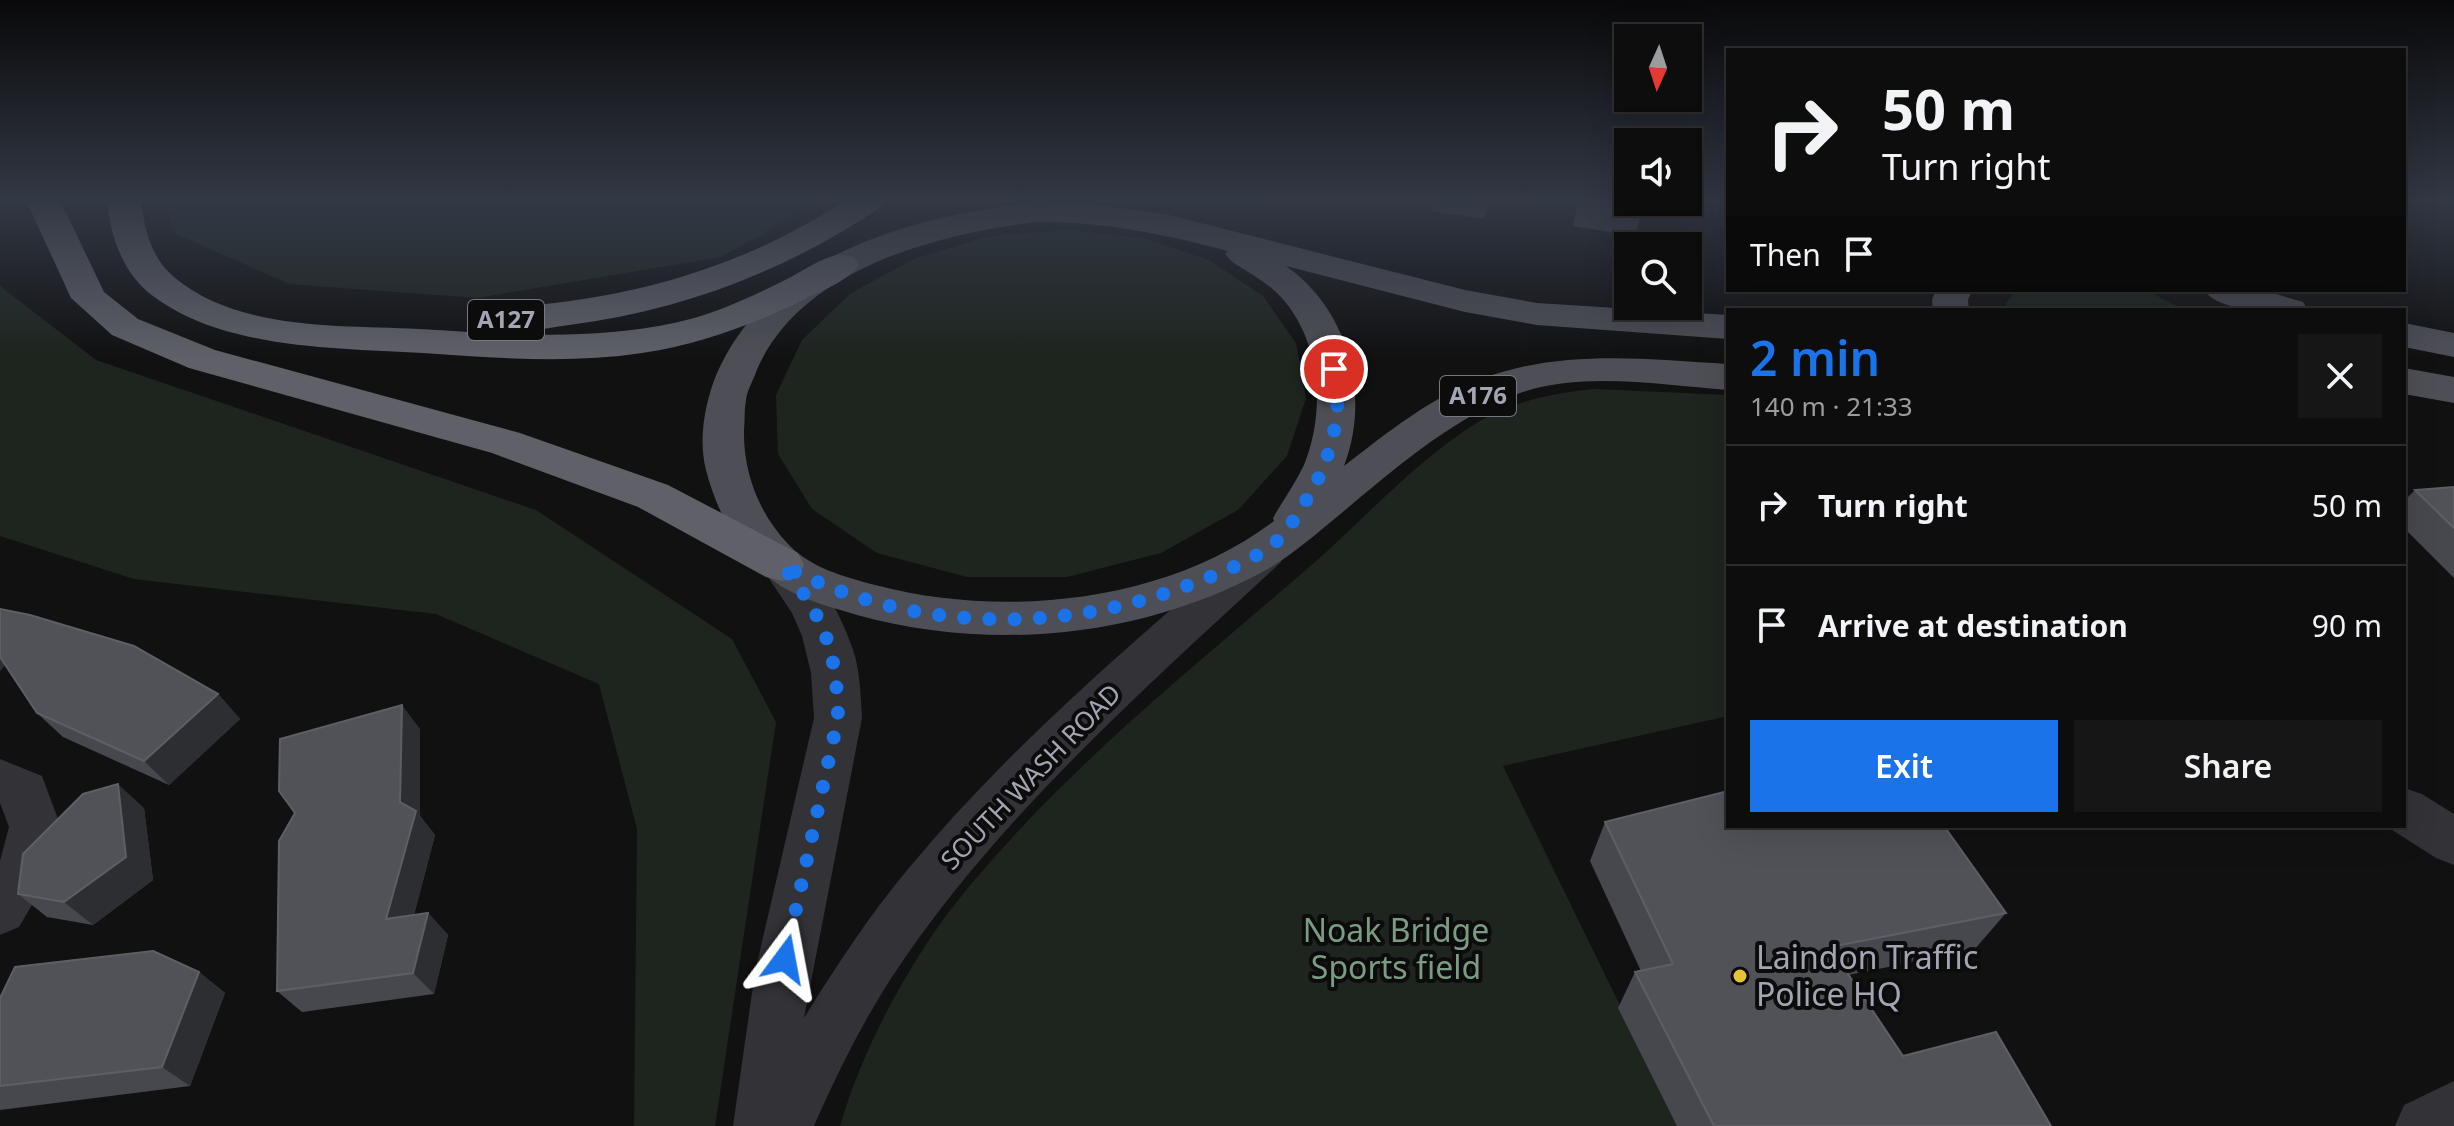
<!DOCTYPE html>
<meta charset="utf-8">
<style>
:root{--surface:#0d0d0e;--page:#161617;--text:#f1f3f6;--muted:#9a9c9e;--line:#2d2d2e;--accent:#1a73e8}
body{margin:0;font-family:"Noto Sans",sans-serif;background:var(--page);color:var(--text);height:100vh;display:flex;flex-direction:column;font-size:30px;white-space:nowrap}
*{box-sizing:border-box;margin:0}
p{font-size:26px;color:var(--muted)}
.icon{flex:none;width:44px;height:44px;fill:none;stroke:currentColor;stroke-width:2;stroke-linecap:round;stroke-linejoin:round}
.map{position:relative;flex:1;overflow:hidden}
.side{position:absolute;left:1726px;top:308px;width:680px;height:520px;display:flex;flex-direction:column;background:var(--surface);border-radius:0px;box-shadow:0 8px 32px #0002,0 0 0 2px var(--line)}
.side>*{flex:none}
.top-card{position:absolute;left:1726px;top:48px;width:680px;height:244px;border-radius:0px;box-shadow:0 8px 32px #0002,0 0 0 2px var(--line);background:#0d0d0e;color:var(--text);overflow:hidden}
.needle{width:52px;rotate:183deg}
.tools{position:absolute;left:1614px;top:24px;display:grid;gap:16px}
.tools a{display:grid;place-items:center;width:88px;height:88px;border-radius:0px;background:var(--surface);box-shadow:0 8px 32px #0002,0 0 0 2px var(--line);font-size:40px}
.pin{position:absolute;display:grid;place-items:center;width:68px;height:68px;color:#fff;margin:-34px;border:4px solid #fff;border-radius:50%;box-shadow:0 2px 8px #0007}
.me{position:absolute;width:88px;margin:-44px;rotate:13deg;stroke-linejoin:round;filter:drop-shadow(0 0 6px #0008)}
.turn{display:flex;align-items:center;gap:28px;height:168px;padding:0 24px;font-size:36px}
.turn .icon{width:104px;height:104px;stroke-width:2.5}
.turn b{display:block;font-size:56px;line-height:68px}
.then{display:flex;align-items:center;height:76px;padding:0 24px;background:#0003;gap:16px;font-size:30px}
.round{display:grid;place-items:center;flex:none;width:84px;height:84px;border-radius:0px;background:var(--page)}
.head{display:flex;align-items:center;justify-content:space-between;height:136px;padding:0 24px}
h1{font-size:48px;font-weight:600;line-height:60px;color:var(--accent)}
.primary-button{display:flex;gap:16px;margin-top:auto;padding:16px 24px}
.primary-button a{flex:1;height:92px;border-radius:0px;background:var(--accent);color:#fff;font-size:32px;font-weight:600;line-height:92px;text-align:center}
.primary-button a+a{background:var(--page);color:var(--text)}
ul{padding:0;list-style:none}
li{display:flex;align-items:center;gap:24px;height:120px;padding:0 24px;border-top:2px solid var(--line)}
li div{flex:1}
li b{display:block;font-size:30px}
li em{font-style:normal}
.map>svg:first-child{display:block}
.green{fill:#1e251f}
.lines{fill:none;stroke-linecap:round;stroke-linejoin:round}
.minor{fill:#323237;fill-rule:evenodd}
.major{fill:#4e4f56;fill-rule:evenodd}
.highway{fill:#5f6068;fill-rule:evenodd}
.wall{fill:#47484d}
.shaded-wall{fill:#2d2e31}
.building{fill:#515258;stroke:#5e5f66;stroke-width:2}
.route{stroke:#1a73e8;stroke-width:14;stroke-dasharray:0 25.2}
.poi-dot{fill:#e5c336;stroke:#0c0c0d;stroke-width:3}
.labels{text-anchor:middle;stroke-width:8;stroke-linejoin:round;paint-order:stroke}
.shield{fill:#0c0c0d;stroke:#767880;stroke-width:2}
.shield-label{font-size:24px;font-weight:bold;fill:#a3a6b2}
.street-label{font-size:26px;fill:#a3a6b2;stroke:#0c0c0d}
.near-park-label{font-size:32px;fill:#7b9c82;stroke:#0c0c0d}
.near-poi-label{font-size:32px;fill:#a3a6b2;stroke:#0c0c0d;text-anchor:start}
</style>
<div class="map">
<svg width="2454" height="1126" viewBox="0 0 2454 1126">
<rect width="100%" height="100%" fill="#111112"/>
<!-- green -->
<g class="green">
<path d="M164,200H824L721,257L477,298L289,284L174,233Z"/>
<path d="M1068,230L1143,238L1209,260L1263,296L1296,343L1306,398L1287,456L1238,510L1161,553L1067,577H967L877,553L812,509L778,454L776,395L802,340L851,293L916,258L990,236Z"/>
<path d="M0,286L96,360L536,510L732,639L776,722L715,1126H634L637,829L599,684L436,614L134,579L0,536Z"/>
<path d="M2017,290H2146L2184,310H2006V303Z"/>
<path d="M1595,389L1728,395V716L1503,766L1679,1126H840C858,1064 890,1000 925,946C952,904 986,866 1020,829C1111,732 1215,649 1315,562C1368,515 1419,458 1480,421C1517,400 1554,393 1595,389Z"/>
</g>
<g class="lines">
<!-- minor -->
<g class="minor">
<path d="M1265,536L1280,541L1287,552L1280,563C1141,692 994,821 890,980C860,1027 836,1076 814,1126H733L755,972L814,718L811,673L802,636L792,613L760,565L766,553C777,550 786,547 796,553C817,566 849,632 855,656C860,676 861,697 862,718L804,1018C836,966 869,916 908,869C1009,747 1131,644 1250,541Z"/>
<path d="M0,759L42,776L61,827L50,874L19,927L0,935V861L9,827L0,803Z"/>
<path d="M2404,788L2422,794L2454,814V865L2436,858L2386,826H2404Z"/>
<path d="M2454,1081V1126H2395L2404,1105Z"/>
</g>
<!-- major -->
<g class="major">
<path d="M1036,202L1085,203L1165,214L1465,290L1537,303L1728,315V339L1537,325L1465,312L1286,266C1349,310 1371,396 1344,466C1387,433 1432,396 1484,378C1563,349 1646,359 1728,364V390C1658,385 1574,369 1507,398C1444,425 1391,472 1338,516C1315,535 1292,555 1266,570C1142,638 992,652 857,615C827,606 792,597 767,576C737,552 715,506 706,470C698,439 705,402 717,373C770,252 917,216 1036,202ZM1036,222C1102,221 1164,234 1228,251L1225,254L1231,261C1247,272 1267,282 1281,297C1321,341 1326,411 1304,465C1295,484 1283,500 1273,518L1274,521C1166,603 1004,619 875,585C845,577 811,568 789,545C759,514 743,472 744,430C745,420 744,410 746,400C747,390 753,381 756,372C798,269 937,234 1036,222Z"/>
<path d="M1936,290H1972L1968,300L1969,310H1933L1932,300Z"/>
<path d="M2204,290H2262L2303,302L2308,310C2281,310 2221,315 2204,290Z"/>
<path d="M2404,323L2454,333V357L2404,347Z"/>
<path d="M2404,368L2454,377V403L2404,394Z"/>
</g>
<!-- highway -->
<g class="highway">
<path d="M26,200H60L104,292L138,319L215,350L520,433L668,485L798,553L804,565L798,577L782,581L766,577L638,507L492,453L189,368L112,335L71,298Z"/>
<path d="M107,200H141C144,228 151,258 174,277C238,331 340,325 419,329C504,334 590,341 674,323C713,315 751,297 787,279C801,272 815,262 830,257C839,254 845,255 854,257L859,265C847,282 820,291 803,300C752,325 698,345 642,353C569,364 496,358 423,353C338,348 225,350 153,296C123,274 110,236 107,200Z"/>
<path d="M846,200H885L881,207C786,271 683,310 569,325C542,329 511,335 484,328L479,320L484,312L497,308C624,301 739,270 846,200Z"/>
</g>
</g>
<!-- wall -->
<g class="wall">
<path d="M1432,200H1489L1484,219L1431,211Z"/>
<path d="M1578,200H1628L1642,211L1635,236L1573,226Z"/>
<path d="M2454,487V578L2404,528V501L2415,490Z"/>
<path d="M0,609L218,694L240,719L169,785L63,737L37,713L5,665L0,671Z"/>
<path d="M420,729V816L435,835L414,915L428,913L448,935L434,994L302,1012L277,991Z"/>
<path d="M144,808L153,880L93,925L47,917L18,894Z"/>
<path d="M1605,822L2006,913L1974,950L1848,975L1903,1056L2051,1126H1677L1618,1008L1635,972L1641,971L1590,861Z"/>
<path d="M199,972L225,993L190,1086L0,1110V998Z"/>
</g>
<!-- shaded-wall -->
<g class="shaded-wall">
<path d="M0,648L11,658L0,671Z"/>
<path d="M218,694L240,719L169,785L144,761Z"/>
<path d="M402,705L420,729V816L435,835L407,941L386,919L400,802Z"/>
<path d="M118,784L144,808L153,880L93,925L64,902Z"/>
<path d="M428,913L448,935L434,994L413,973Z"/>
<path d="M199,972L225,993L190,1086L162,1067Z"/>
</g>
<!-- building -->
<g class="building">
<path d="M1579,200H1628V202H1643L1642,211Z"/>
<path d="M2454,487V528L2415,490Z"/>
<path d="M0,609L30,615L134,646L218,694L144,761L37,713L0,657Z"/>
<path d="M402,705L400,802L416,811L386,919L428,913L413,973L277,991L279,841L295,813L279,791L280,739Z"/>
<path d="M118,784L126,857L64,902L18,894L23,854L83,794Z"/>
<path d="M1728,791V826H1944L2006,913L1830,947L1903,1056L1996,1032L2051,1126H1714L1635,972L1673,964L1605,822Z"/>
<path d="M153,951L199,972L162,1067L0,1086V998L15,967Z"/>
</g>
<!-- sky -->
<linearGradient id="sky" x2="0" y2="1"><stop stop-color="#09090a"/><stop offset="0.56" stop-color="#323844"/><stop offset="1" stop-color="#323844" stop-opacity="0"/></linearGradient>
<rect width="2454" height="358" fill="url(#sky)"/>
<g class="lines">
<!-- route -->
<path class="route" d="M785,959L838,718C837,650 824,617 782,565C907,632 1057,635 1189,585C1216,575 1247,563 1271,546C1287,534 1301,509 1311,492C1331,458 1344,408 1334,369"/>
</g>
<!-- markers -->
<circle class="poi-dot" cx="1740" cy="976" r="8"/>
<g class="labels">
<!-- shield labels -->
<g class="shield">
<rect x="468" y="300" width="76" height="40" rx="6"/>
<rect x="1440" y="376" width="76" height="40" rx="6"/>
</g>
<g class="shield-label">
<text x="506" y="328">A127</text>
<text x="1478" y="404">A176</text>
</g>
<!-- street labels -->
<g class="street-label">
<text transform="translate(1031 777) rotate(-46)" y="9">SOUTH WASH ROAD</text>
</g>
<!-- near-park labels -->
<g class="near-park-label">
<text x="1396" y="942">Noak Bridge<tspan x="1396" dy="37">Sports field</tspan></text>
</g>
<!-- near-poi labels -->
<g class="near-poi-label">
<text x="1756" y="969">Laindon Traffic<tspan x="1756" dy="37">Police HQ</tspan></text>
</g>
</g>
</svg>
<div class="tools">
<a><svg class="needle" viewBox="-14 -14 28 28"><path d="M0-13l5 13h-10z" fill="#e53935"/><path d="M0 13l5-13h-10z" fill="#9a9c9e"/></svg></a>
<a><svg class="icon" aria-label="sound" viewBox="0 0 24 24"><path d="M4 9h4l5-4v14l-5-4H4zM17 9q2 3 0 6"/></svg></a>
<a><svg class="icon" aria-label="search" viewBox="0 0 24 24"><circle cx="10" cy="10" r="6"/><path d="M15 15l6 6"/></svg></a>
</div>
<div class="pin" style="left:1334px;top:369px;background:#d93025"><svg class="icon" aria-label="arrive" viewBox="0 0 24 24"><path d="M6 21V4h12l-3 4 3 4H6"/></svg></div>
<svg class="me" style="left:785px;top:959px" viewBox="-20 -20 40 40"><path d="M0-17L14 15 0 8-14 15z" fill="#1a73e8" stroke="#fff" stroke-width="4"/></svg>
<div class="top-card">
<div class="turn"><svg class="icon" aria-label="right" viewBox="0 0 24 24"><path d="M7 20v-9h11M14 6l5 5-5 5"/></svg><div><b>50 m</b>Turn right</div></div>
<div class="then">Then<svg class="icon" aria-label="arrive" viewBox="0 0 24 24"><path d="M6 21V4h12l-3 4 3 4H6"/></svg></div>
</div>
<section class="side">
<div class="head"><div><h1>2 min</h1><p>140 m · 21:33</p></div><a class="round"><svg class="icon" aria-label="close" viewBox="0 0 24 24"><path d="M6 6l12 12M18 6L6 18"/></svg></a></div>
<ul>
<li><svg class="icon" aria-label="right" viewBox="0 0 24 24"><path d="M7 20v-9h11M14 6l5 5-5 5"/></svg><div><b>Turn right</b></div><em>50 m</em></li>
<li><svg class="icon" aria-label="arrive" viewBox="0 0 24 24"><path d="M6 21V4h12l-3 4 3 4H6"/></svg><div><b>Arrive at destination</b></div><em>90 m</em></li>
</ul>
<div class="primary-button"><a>Exit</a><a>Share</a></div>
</section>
</div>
